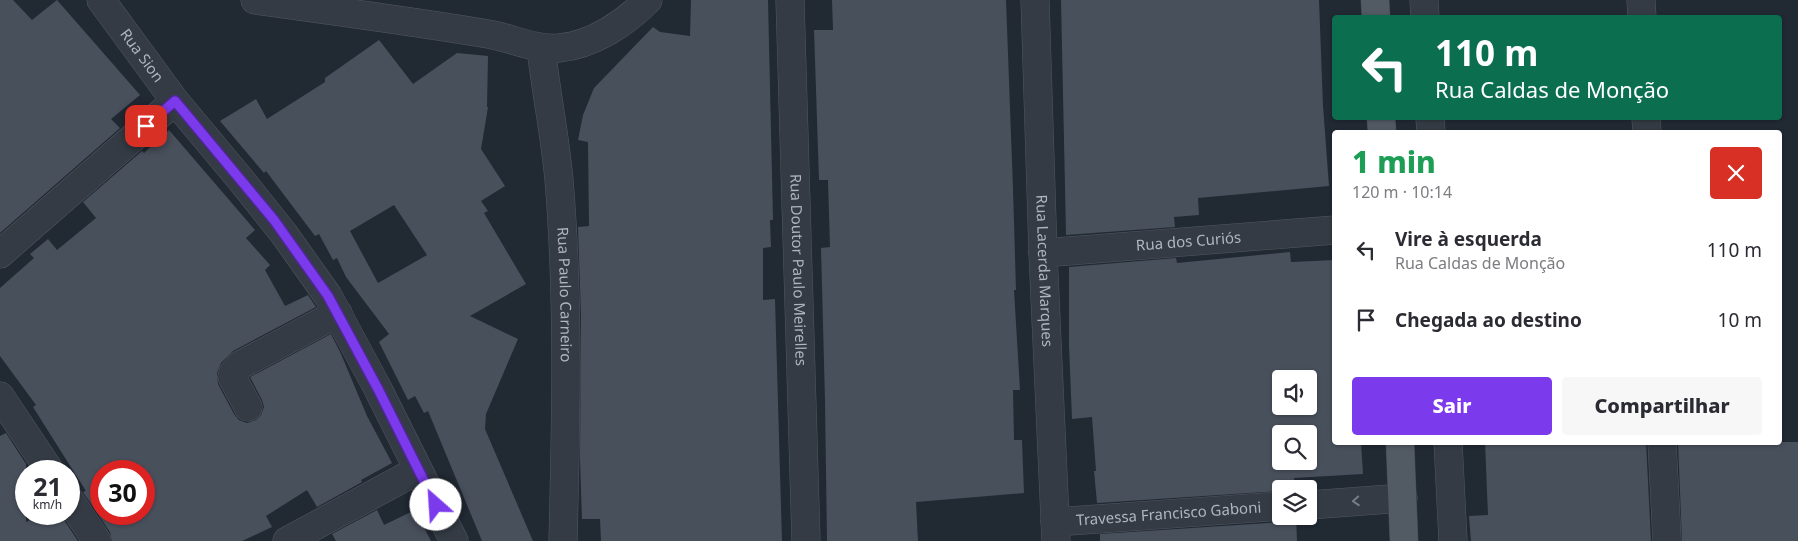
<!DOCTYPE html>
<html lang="pt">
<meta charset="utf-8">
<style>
:root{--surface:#fff;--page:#f7f7f7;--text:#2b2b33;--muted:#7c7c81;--accent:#7c3aed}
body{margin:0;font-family:"Noto Sans",sans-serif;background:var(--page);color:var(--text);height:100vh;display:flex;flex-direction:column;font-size:19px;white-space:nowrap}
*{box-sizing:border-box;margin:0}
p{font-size:16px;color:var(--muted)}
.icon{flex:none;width:28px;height:28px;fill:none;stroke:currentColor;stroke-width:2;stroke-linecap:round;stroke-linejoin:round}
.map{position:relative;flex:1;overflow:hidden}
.sheet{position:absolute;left:1332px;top:130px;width:450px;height:315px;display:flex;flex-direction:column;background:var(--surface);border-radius:5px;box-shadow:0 1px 4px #0004}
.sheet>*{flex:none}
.top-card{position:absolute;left:1332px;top:15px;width:450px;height:105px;border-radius:5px;box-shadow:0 1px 4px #0004;background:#0b6e4f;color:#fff;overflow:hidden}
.fabs{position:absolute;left:1272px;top:370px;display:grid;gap:10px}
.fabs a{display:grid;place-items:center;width:45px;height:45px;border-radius:5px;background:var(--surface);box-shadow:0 1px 4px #0004;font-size:25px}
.speed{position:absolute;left:15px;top:460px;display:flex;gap:10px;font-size:25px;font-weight:700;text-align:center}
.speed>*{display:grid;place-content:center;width:65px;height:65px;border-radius:50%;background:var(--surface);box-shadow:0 1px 4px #0004;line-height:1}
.speed small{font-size:12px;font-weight:400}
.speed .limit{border:8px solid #d22;background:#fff;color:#111}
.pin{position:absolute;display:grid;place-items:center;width:42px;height:42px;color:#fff;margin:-21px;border-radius:10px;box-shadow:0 2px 8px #0006}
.me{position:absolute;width:55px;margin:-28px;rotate:334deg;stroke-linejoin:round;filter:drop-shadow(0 0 4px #0008)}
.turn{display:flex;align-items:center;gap:18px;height:105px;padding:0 20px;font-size:22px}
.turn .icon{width:65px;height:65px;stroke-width:2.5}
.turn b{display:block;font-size:35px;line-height:42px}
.round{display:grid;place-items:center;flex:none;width:52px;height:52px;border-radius:5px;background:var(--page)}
.head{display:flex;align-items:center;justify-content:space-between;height:85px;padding:0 20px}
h1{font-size:30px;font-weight:800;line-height:38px;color:#1e9e55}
.primary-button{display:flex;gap:10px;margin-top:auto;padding:10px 20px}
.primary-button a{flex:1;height:58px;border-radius:5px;background:var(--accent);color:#fff;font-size:20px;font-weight:800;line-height:58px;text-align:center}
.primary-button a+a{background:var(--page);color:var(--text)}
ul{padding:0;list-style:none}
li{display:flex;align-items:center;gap:15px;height:70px;padding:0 20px}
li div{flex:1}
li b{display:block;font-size:19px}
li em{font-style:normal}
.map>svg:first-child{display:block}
.building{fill:#48505c;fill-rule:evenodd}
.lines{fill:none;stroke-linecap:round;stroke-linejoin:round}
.minor-casing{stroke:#525861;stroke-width:29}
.major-casing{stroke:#3e444d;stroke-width:29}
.minor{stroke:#343b44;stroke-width:28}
.major{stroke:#525a64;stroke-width:28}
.oneway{stroke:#787e88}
.route-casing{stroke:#51269a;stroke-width:12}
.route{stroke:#7c3aed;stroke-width:9}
.labels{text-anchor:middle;stroke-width:5;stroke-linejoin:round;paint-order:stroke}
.street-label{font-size:15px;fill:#afb5c0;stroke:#1a2028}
</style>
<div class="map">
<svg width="1798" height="541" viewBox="0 0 1798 541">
<rect width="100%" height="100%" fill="#212933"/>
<!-- building -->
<g class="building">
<path d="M0,0H13L32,20L57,0L140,95L111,119L120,128L0,233Z"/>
<path d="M691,0H768L773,220H770L771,247L763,248V300L775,299L782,541H601L600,519H582L580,459L581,315L578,227L589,226L588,142L578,140L583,115L594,88L653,27L660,32L690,36Z"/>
<path d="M832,0H1006L1013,189L1016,290H1014L1020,390H1013L1014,440H1022L1024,493L916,502L918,541H827L825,401L821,248L830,247L828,180H819L814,30H833Z"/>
<path d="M1061,0H1319L1323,106L1329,186L1198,198L1199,215L1174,217L1175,227L1066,235Z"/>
<path d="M379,40L413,84L457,53L488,56L487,107H488L481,149L505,186L481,201L488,211L484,213L526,284L470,316L518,339L486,414L485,429L533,541H482L428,411L424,413L415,396L408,400L379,342L389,334L346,277L337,258L333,260L319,234L315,236L266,171L264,173L220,121L256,99L267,119L325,82V78ZM394,205L427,255L378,283L350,231Z"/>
<path d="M169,130L255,230L246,238L270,265L265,270L285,306L308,295L316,307L233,351L221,363L217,373L218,384L234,414L239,420L247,423L256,420L261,415L264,407L262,400L250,377L331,334L341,354L367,416L392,463L361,480L362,482L317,507L307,490L266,516L272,527L242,541H112L110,532L83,492L86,491L33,407L36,405L0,356V288L34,258L30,254L48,239L57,250L96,218L83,202L142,151L144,153ZM101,471H144V514H101Z"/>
<path d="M1290,252L1291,262L1335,260V442H1361L1363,474L1294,478L1295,489H1281V491L1097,503L1094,471H1096L1092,417L1072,419L1069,345V267L1176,258L1177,263ZM1281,379H1309V406H1281ZM1281,434H1309V461H1281Z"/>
<path d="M6,433L26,464V522L42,514H60L78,541H0V436Z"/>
<path d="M1485,442H1646L1651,541H1471L1469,516L1488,515Z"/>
<path d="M1678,442H1798V541H1682Z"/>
<path d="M377,510L384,525L415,510L431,541H336L332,534Z"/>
<path d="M1292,516H1296L1297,541H1100V534L1282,522Z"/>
</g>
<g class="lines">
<!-- minor casing -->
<g class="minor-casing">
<g id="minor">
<path id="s1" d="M101,0L175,101L241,180L284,234L328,296L378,389L454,541"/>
<path d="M255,0C333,11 411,21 488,34C512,38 535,50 559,48C593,45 625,23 648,0"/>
<path id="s2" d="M790,0L806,541"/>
<path id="s3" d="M1035,0L1043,253L1056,541"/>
<path d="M1424,0L1425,18"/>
<path d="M1641,0L1642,18"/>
<path id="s4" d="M541,48C546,92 555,136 559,180C569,300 566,421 563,541"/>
<path d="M1430,118L1431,132"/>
<path d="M1646,118L1647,132"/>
<path id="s5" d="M1043,253L1335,230"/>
<path d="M0,254L175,101"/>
<path d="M0,396L50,471"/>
<path d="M248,407L232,377L233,373L240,365L338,313"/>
<path d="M1448,442L1453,541"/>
<path d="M1662,442L1667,541"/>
<path d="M69,499L97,541"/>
<path d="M1309,505L1403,498"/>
<path id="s6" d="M1055,522L1281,506"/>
<path d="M287,541L418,470"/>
</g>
</g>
<!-- major casing -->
<g class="major-casing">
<g id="major">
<path d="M1375,0L1376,18"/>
<path d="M1381,118L1382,132"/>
<path d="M1400,442L1404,541"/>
</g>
</g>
<!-- minor -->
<use href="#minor" class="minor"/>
<!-- major -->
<use href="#major" class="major"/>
</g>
<!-- one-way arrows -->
<defs><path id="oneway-chevron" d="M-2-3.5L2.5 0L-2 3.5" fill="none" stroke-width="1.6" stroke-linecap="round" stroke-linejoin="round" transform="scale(1.25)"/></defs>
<use class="oneway" href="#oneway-chevron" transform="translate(1356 501) rotate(176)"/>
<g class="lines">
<!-- route casing -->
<g class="route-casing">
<path id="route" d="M146,126L175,101L274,220L328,296L378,389L436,505"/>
</g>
<!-- route -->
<use href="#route" class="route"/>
</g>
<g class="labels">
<!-- street labels -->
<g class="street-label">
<text dy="5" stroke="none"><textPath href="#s1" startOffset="69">Rua Sion</textPath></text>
<text dy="5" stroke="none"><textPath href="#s5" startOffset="146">Rua dos Curiós</textPath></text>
<text dy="5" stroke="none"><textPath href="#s2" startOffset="270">Rua Doutor Paulo Meirelles</textPath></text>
<text dy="5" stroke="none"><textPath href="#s3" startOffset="271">Rua Lacerda Marques</textPath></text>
<text dy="5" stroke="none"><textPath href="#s4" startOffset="248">Rua Paulo Carneiro</textPath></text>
<text dy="5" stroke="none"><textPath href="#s6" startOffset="114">Travessa Francisco Gaboni</textPath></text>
</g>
</g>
</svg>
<div class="fabs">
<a><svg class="icon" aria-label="sound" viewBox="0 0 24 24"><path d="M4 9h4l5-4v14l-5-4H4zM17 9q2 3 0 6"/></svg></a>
<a><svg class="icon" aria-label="search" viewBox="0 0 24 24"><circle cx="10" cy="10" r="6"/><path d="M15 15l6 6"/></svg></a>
<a><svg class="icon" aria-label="layers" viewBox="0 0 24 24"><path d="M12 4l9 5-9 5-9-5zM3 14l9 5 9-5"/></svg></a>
</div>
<div class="speed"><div>21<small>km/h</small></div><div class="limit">30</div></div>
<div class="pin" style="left:146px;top:126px;background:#d93025"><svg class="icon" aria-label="arrive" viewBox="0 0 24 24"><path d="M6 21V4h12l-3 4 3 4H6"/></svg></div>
<svg class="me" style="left:436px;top:505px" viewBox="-20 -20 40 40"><circle r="19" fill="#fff"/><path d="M0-13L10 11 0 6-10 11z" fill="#7c3aed"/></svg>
<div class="top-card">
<div class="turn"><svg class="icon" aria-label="left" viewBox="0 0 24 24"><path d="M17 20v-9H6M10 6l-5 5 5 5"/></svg><div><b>110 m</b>Rua Caldas de Monção</div></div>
</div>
<section class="sheet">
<div class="head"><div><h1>1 min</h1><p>120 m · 10:14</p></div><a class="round" style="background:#d93025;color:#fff"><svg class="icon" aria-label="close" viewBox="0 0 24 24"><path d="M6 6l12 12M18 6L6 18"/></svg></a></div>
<ul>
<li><svg class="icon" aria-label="left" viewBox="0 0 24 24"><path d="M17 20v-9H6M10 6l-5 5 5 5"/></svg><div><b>Vire à esquerda</b><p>Rua Caldas de Monção</p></div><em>110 m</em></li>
<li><svg class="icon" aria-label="arrive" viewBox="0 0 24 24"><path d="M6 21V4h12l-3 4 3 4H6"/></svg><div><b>Chegada ao destino</b></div><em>10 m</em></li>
</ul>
<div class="primary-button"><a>Sair</a><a>Compartilhar</a></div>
</section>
</div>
